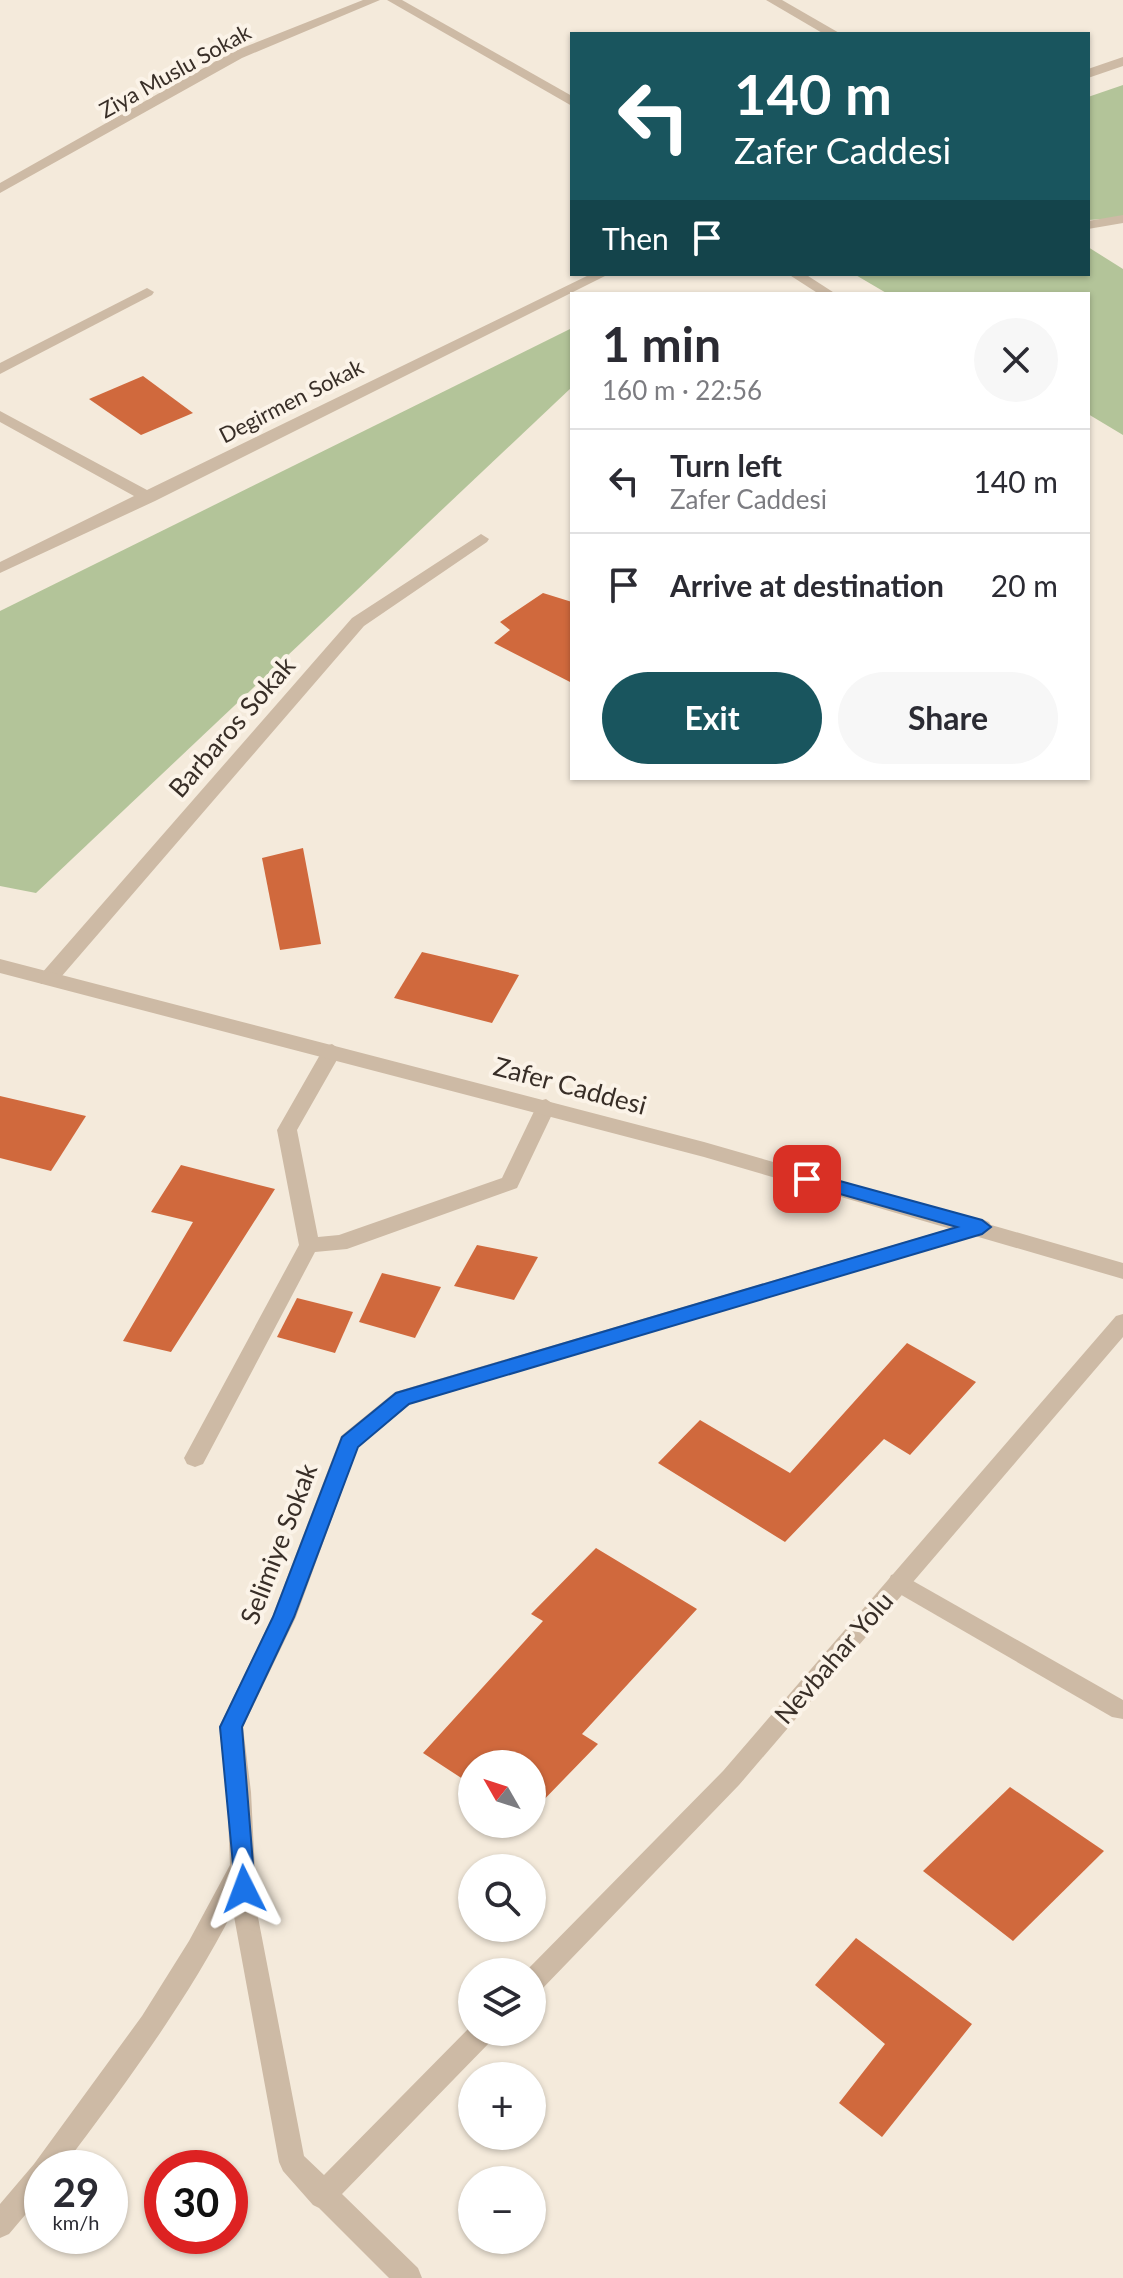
<!DOCTYPE html>
<meta charset="utf-8">
<style>
:root{--surface:#fff;--page:#f7f7f7;--text:#2b2b33;--muted:#7c7c81;--line:#e1e1e2;--accent:#19555e}
body{margin:0;font-family:Lato,sans-serif;background:var(--page);color:var(--text);height:100vh;display:flex;flex-direction:column;font-size:30px;white-space:nowrap}
*{box-sizing:border-box;margin:0}
p{font-size:26px;color:var(--muted)}
.icon{flex:none;width:44px;height:44px;fill:none;stroke:currentColor;stroke-width:2;stroke-linecap:round;stroke-linejoin:round}
.map{position:relative;flex:1;overflow:hidden}
.side{position:absolute;left:570px;top:292px;width:520px;height:488px;display:flex;flex-direction:column;background:var(--surface);border-radius:0px;box-shadow:0 2px 6px #0004}
.side>*{flex:none}
.guide{position:absolute;left:570px;top:32px;width:520px;height:244px;border-radius:0px;box-shadow:0 2px 6px #0004;background:#19555e;color:#fff;overflow:hidden}
.needle{width:52px;rotate:309deg}
.buttons{position:absolute;left:458px;top:1750px;display:grid;gap:16px}
.buttons a{display:grid;place-items:center;width:88px;height:88px;border-radius:50%;background:var(--surface);box-shadow:0 2px 6px #0004;font-size:40px}
.speed{position:absolute;left:24px;top:2150px;display:flex;gap:16px;font-size:40px;font-weight:700;text-align:center}
.speed>*{display:grid;place-content:center;width:104px;height:104px;border-radius:50%;background:var(--surface);box-shadow:0 2px 6px #0004;line-height:1}
.speed small{font-size:20px;font-weight:400}
.speed .limit{border:12px solid #d22;background:#fff;color:#111}
.pin{position:absolute;display:grid;place-items:center;width:68px;height:68px;color:#fff;margin:-34px;border-radius:16px;box-shadow:0 4px 12px #0006}
.me{position:absolute;width:88px;margin:-44px;rotate:357deg;stroke-linejoin:round;filter:drop-shadow(0 0 6px #0008)}
.turn{display:flex;align-items:center;gap:28px;height:168px;padding:0 32px;font-size:36px}
.turn .icon{width:104px;height:104px;stroke-width:2.5}
.turn b{display:block;font-size:56px;line-height:68px}
.then{display:flex;align-items:center;height:76px;padding:0 32px;background:#0003;gap:16px;font-size:30px}
.round{display:grid;place-items:center;flex:none;width:84px;height:84px;border-radius:42px;background:var(--page)}
.headline{display:flex;align-items:center;justify-content:space-between;height:136px;padding:0 32px}
h1{font-size:48px;font-weight:700;line-height:60px}
.button{display:flex;gap:16px;margin-top:auto;padding:16px 32px}
.button a{flex:1;height:92px;border-radius:48px;background:var(--accent);color:#fff;font-size:32px;font-weight:700;line-height:92px;text-align:center}
.button a+a{background:var(--page);color:var(--text)}
ul{padding:0;list-style:none}
li{display:flex;align-items:center;gap:24px;height:104px;padding:0 32px;border-top:2px solid var(--line)}
li div{flex:1}
li b{display:block;font-size:30px}
li em{font-style:normal}
.map>svg:first-child{display:block}
.green{fill:#b3c499}
.building{fill:#d0693d}
.lines{fill:none;stroke-linecap:round;stroke-linejoin:round}
.service{fill:#cdbaa5;fill-rule:evenodd}
.minor{fill:#cdbaa5;fill-rule:evenodd}
.tertiary{fill:#cdbaa5;fill-rule:evenodd}
.route{fill:#1a73e8;stroke:#114b97;stroke-width:2}
.labels{text-anchor:middle;stroke-width:8;stroke-linejoin:round;paint-order:stroke}
.far-street-label{font-size:22px;fill:#382e27;stroke:#fbf3e8}
.street-label{font-size:26px;fill:#382e27;stroke:#fbf3e8}
</style>
<div class="map">
<svg width="1123" height="2278" viewBox="0 0 1123 2278">
<rect width="100%" height="100%" fill="#f4eadb"/>
<!-- green -->
<g class="green">
<path d="M1123,85V218L1088,220V97Z"/>
<path d="M1088,247L1123,269V435L1088,414V294H888L854,274H1088Z"/>
<path d="M572,328V387L36,893L0,886V611Z"/>
</g>
<!-- building -->
<g class="building">
<path d="M143,376L193,413L141,435L89,399Z"/>
<path d="M543,593L572,602V683L494,643L510,630L500,622Z"/>
<path d="M303,848L321,944L280,950L262,858Z"/>
<path d="M422,952L519,975L492,1023L394,998Z"/>
<path d="M0,1096L86,1116L51,1171L0,1158Z"/>
<path d="M181,1165L275,1189L171,1352L123,1341L193,1222L151,1212Z"/>
<path d="M477,1245L538,1257L514,1300L454,1286Z"/>
<path d="M382,1273L441,1287L415,1338L359,1322Z"/>
<path d="M297,1298L353,1312L335,1353L277,1337Z"/>
<path d="M907,1343L976,1382L910,1455L884,1439L785,1542L658,1463L700,1420L790,1473Z"/>
<path d="M596,1548L697,1609L582,1734L598,1744L532,1812V1764H472V1785L423,1753L543,1621L531,1614Z"/>
<path d="M1010,1787L1104,1851L1013,1941L923,1871Z"/>
<path d="M856,1938L972,2024L882,2137L839,2103L885,2044L815,1985Z"/>
</g>
<g class="lines">
<!-- service -->
<g class="service">
<path d="M1123,215V223L1088,229V221Z"/>
<path d="M332,1044L342,1051L297,1130L318,1237L339,1235L502,1178L539,1101L546,1099L556,1106L517,1188L347,1249L315,1252L203,1464L195,1467L187,1464L184,1458L299,1245L277,1130L325,1046Z"/>
<path d="M899,1573L1123,1700V1719L1112,1717L891,1589L888,1582L891,1575Z"/>
</g>
<!-- minor -->
<g class="minor">
<path d="M363,0H380L242,58L0,193V183L232,52Z"/>
<path d="M387,0H402L572,96V106Z"/>
<path d="M766,0H782L841,34H824Z"/>
<path d="M1123,57V66L1088,78V69Z"/>
<path d="M591,274H609L155,501L0,573V562L134,496L0,422V411L147,490Z"/>
<path d="M788,274H805L836,294H819Z"/>
<path d="M147,288L154,292L152,295L0,374V363Z"/>
<path d="M481,534L489,539L487,542L364,626L55,984H41L39,979L41,974L352,618Z"/>
<path d="M982,1219L989,1222L992,1227L989,1232L410,1404L358,1447L296,1617L243,1727L251,1792L257,1912L304,2156L324,2175L472,2025V2032H496L492,2040L342,2194L418,2268L422,2278H389L319,2208L313,2205L283,2171L279,2162L233,1911C186,2003 124,2086 62,2168H42V2195L9,2234L0,2238V2204L34,2164L142,2016L189,1941L230,1865L227,1792L219,1727L272,1617L341,1436L395,1392Z"/>
<path d="M1123,1314V1337L739,1785L541,1990L532,1994V1972H525L723,1771L1116,1316Z"/>
</g>
<!-- tertiary -->
<path class="tertiary" d="M0,959L704,1142L1123,1263V1279L704,1157L0,973Z"/>
</g>
<!-- route -->
<path class="route" d="M807,1172L982,1220L991,1227L982,1234L409,1404L358,1447L294,1617L242,1727L255,1889L252,1896L244,1899L236,1896L220,1727L273,1617L342,1437L396,1393L957,1227L801,1183V1174Z"/>
<g class="labels">
<!-- far-street labels -->
<g class="far-street-label">
<text transform="translate(175 71) rotate(-29)" y="8">Ziya Muslu Sokak</text>
<text transform="translate(291 401) rotate(-27)" y="8">Degirmen Sokak</text>
</g>
<!-- street labels -->
<g class="street-label">
<text transform="translate(232 727) rotate(-49)" y="9">Barbaros Sokak</text>
<text transform="translate(570 1086) rotate(15)" y="9">Zafer Caddesi</text>
<text transform="translate(279 1544) rotate(-69)" y="9">Selimiye Sokak</text>
<text transform="translate(834 1658) rotate(-49)" y="9">Nevbahar Yolu</text>
</g>
</g>
</svg>
<div class="buttons">
<a><svg class="needle" viewBox="-14 -14 28 28"><path d="M0-13l5 13h-10z" fill="#e53935"/><path d="M0 13l5-13h-10z" fill="#7c7c81"/></svg></a>
<a><svg class="icon" aria-label="search" viewBox="0 0 24 24"><circle cx="10" cy="10" r="6"/><path d="M15 15l6 6"/></svg></a>
<a><svg class="icon" aria-label="layers" viewBox="0 0 24 24"><path d="M12 4l9 5-9 5-9-5zM3 14l9 5 9-5"/></svg></a>
<a>+</a>
<a>−</a>
</div>
<div class="speed"><div>29<small>km/h</small></div><div class="limit">30</div></div>
<div class="pin" style="left:807px;top:1179px;background:#d93025"><svg class="icon" aria-label="arrive" viewBox="0 0 24 24"><path d="M6 21V4h12l-3 4 3 4H6"/></svg></div>
<svg class="me" style="left:244px;top:1889px" viewBox="-20 -20 40 40"><path d="M0-17L14 15 0 8-14 15z" fill="#1a73e8" stroke="#fff" stroke-width="4"/></svg>
<div class="guide">
<div class="turn"><svg class="icon" aria-label="left" viewBox="0 0 24 24"><path d="M17 20v-9H6M10 6l-5 5 5 5"/></svg><div><b>140 m</b>Zafer Caddesi</div></div>
<div class="then">Then<svg class="icon" aria-label="arrive" viewBox="0 0 24 24"><path d="M6 21V4h12l-3 4 3 4H6"/></svg></div>
</div>
<section class="side">
<div class="headline"><div><h1>1 min</h1><p>160 m · 22:56</p></div><a class="round"><svg class="icon" aria-label="close" viewBox="0 0 24 24"><path d="M6 6l12 12M18 6L6 18"/></svg></a></div>
<ul>
<li><svg class="icon" aria-label="left" viewBox="0 0 24 24"><path d="M17 20v-9H6M10 6l-5 5 5 5"/></svg><div><b>Turn left</b><p>Zafer Caddesi</p></div><em>140 m</em></li>
<li><svg class="icon" aria-label="arrive" viewBox="0 0 24 24"><path d="M6 21V4h12l-3 4 3 4H6"/></svg><div><b>Arrive at destination</b></div><em>20 m</em></li>
</ul>
<div class="button"><a>Exit</a><a>Share</a></div>
</section>
</div>
